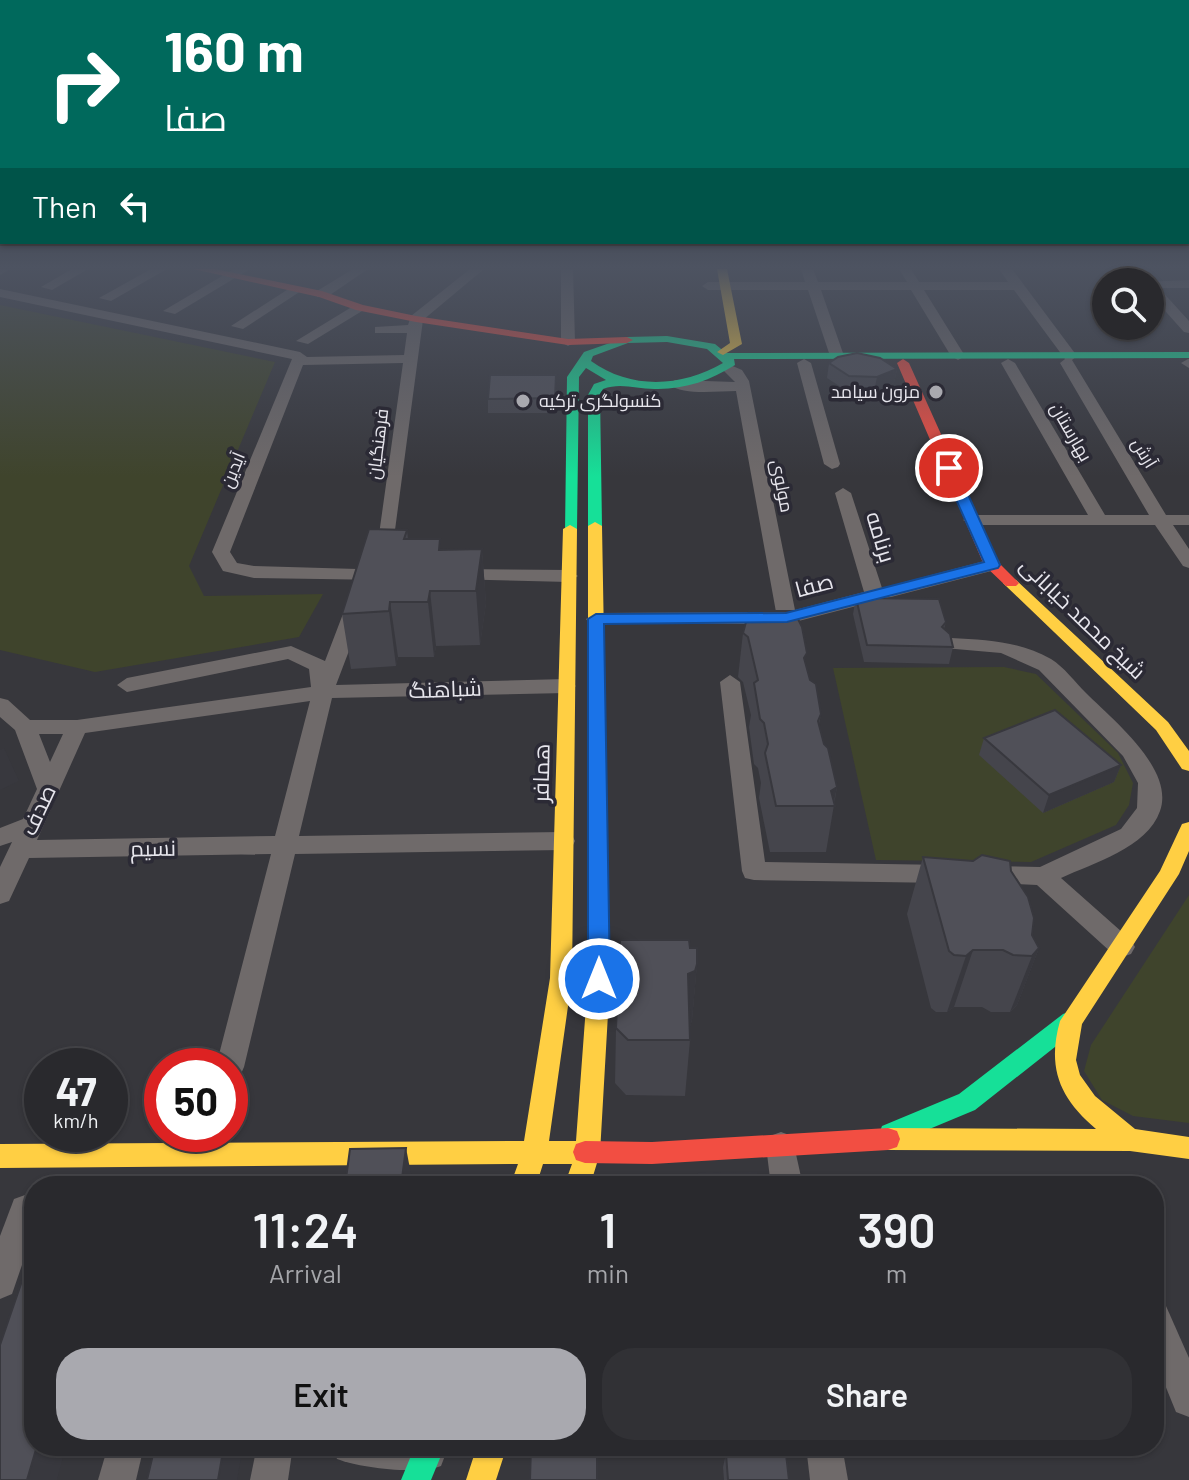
<!DOCTYPE html>
<meta charset="utf-8">
<style>
:root{--surface:#29292d;--page:#313135;--text:#f1f3f6;--muted:#a5a6aa;--line:#454549;--accent:#a9a9af}
body{margin:0;font-family:Barlow,Cairo,sans-serif;background:var(--page);color:var(--text);height:100vh;display:flex;flex-direction:column;font-size:30px;white-space:nowrap}
*{box-sizing:border-box;margin:0}
p{font-size:26px;color:var(--muted)}
.icon{flex:none;width:44px;height:44px;fill:none;stroke:currentColor;stroke-width:2;stroke-linecap:round;stroke-linejoin:round}
.map{position:relative;flex:1;overflow:hidden}
.details{position:absolute;left:24px;top:1176px;width:1140px;height:280px;display:flex;flex-direction:column;background:var(--surface);border-radius:32px;box-shadow:0 2px 6px #0004,0 0 0 2px var(--line)}
.details>*{flex:none}
.guide{position:absolute;left:0px;top:0px;width:1190px;height:244px;box-shadow:0 2px 6px #0004,0 0 0 2px var(--line);background:#00695c;color:#fff;overflow:hidden}
.buttons{position:absolute;left:1092px;top:268px;display:grid;gap:16px}
.buttons a{display:grid;place-items:center;width:72px;height:72px;border-radius:50%;background:var(--surface);box-shadow:0 2px 6px #0004,0 0 0 2px var(--line);font-size:40px}
.speed{position:absolute;left:24px;top:1048px;display:flex;gap:16px;font-size:40px;font-weight:700;text-align:center}
.speed>*{display:grid;place-content:center;width:104px;height:104px;border-radius:50%;background:var(--surface);box-shadow:0 2px 6px #0004,0 0 0 2px var(--line);line-height:1}
.speed small{font-size:20px;font-weight:400}
.speed .limit{border:12px solid #d22;background:#fff;color:#111}
.pin{position:absolute;display:grid;place-items:center;width:68px;height:68px;color:#fff;margin:-34px;border:4px solid #fff;border-radius:50%;box-shadow:0 2px 8px #0007}
.me{position:absolute;width:88px;margin:-44px;rotate:0deg;stroke-linejoin:round;filter:drop-shadow(0 0 6px #0008)}
.turn{display:flex;align-items:center;gap:28px;height:168px;padding:0 32px;font-size:36px}
.turn .icon{width:104px;height:104px;stroke-width:2.5}
.turn b{display:block;font-size:56px;line-height:68px}
.then{display:flex;align-items:center;height:76px;padding:0 32px;background:#0003;gap:16px;font-size:30px}
.eta{display:flex;justify-content:space-evenly;align-items:center;height:136px;text-align:center}
.eta b{font-size:48px;font-weight:600;line-height:56px}
.primary-button{display:flex;gap:16px;margin-top:auto;padding:16px 32px}
.primary-button a{flex:1;height:92px;border-radius:32px;background:var(--accent);color:#111;font-size:32px;font-weight:600;line-height:92px;text-align:center}
.primary-button a+a{background:var(--page);color:var(--text)}
.map>svg:first-child{display:block}
.green{fill:#3f442c}
.lines{fill:none;stroke-linecap:round;stroke-linejoin:round}
.street{fill:#6f6a6a;fill-rule:evenodd}
.fast{fill:#16e098;fill-rule:evenodd}
.slow{fill:#ffcf43;fill-rule:evenodd}
.jam{fill:#f24e42;fill-rule:evenodd}
.wall{fill:#45454c}
.shaded-wall{fill:#38383e}
.building{fill:#505058;stroke:#38383e;stroke-width:2}
.route{fill:#1a73e8;stroke:#114b97;stroke-width:2}
.poi-dot{fill:#a9a9af;stroke:#2b2a35;stroke-width:3}
.labels{text-anchor:middle;stroke-width:7;stroke-linejoin:round;paint-order:stroke}
.far-poi-label{font-size:18px;fill:#e7e6ed;stroke:#2b2a35;text-anchor:end}
.far-street-label{font-size:18px;fill:#e7e6ed;stroke:#2b2a35}
.street-label{font-size:22px;fill:#e7e6ed;stroke:#2b2a35}
</style>
<div class="map">
<svg width="1189" height="1480" viewBox="0 0 1189 1480">
<rect width="100%" height="100%" fill="#37373c"/>
<!-- green -->
<g class="green">
<path d="M0,305L275,362L189,566L204,596L323,594L299,637L95,672L0,650Z"/>
<path d="M1004,667L1036,674L1118,753L1133,783L1129,805L1116,825L1031,862L876,860L833,668Z"/>
<path d="M1189,895V1123L1133,1116L1102,1100L1084,1071L1091,1045Z"/>
</g>
<g class="lines">
<!-- street -->
<g class="street">
<path d="M0,269H10L0,275Z"/>
<path d="M72,269H88L52,290L41,287Z"/>
<path d="M151,269H167L111,301L99,298Z"/>
<path d="M234,269H250L175,314L163,311Z"/>
<path d="M353,269H368L327,297H317V291Z"/>
<path d="M470,269H484L423,320L391,560L385,561L376,556L403,363L303,365L230,552L237,563L254,566L392,570L394,574L392,578L385,580L254,578L223,571L212,552L292,359L0,297V289L300,352L307,357L404,355L407,333H375V327L408,325L411,316Z"/>
<path d="M561,269H573L575,342L568,346L561,342Z"/>
<path d="M801,269H813L818,282H907L899,269H911L919,282H1008L999,269H1012L1077,356L1072,360L1166,515H1189V525H1173L1189,549V568L1183,566L1155,525H972L963,520L972,515H1088L1001,363L1008,359L1015,363L1105,515H1149L1060,363L1065,359L1014,290H924L965,356L958,360L951,356L911,290H821L844,356L837,360L830,356L808,290H708L702,286L708,282H805Z"/>
<path d="M1189,280V288H1159L1189,321V333L1184,332L1150,294V282H1145Z"/>
<path d="M293,286L304,289L243,329L231,326Z"/>
<path d="M355,305L367,308L308,344L296,341Z"/>
<path d="M804,359L811,363L840,464L838,467L832,469L824,464L797,363Z"/>
<path d="M1188,359H1189V368L1181,363Z"/>
<path d="M728,364L742,370L749,381L795,610L864,592L835,493L843,488L851,493L882,588L992,559L999,561L1001,565L999,569L787,624L589,623L586,619L596,613L776,612L736,391C716,391 684,396 668,384L675,380L735,382L721,368Z"/>
<path d="M455,569L569,570L578,576L569,582L448,579L446,575L448,571Z"/>
<path d="M356,600L366,606L336,685L566,679L576,686L566,693L332,698L299,836L563,832L572,835L575,841L572,847L563,850L295,854L244,1067L240,1076L230,1079V1066H216L271,854L29,858L9,901L0,904V867L12,842L0,846V828L23,819L37,789L15,730L0,717V698L8,700L30,720H77L311,687L309,669L288,659L127,692L117,685L127,678L291,646L325,661L346,606ZM310,701L275,836L37,840L85,733ZM39,734H63L50,762Z"/>
<path d="M951,638C987,640 1019,641 1051,659C1064,667 1075,682 1086,693C1112,719 1175,769 1160,811C1147,848 1093,863 1061,878L1131,940L1135,947L1131,954L1122,957L1113,954L1037,885L975,882L972,875L975,868L984,866L1040,867L1121,829L1137,808L1138,783L1123,756L1039,670L1001,653L944,648L941,644L944,640Z"/>
<path d="M730,675L740,682L765,862L946,865L955,867L958,874L955,881L946,883L754,880L745,878L742,871L720,682Z"/>
<path d="M781,1132L792,1136L803,1186H771L766,1146L770,1136Z"/>
<path d="M25,1195L34,1198V1230L12,1294L0,1299V1236L14,1199Z"/>
<path d="M1154,1301L1166,1306L1189,1358V1417L1176,1412L1154,1358Z"/>
<path d="M108,1446H144L136,1480H98Z"/>
<path d="M257,1446H293L288,1480H250Z"/>
<path d="M332,1446H443L446,1453L441,1466C418,1475 360,1468 337,1459Z"/>
<path d="M806,1446H842L848,1480H810Z"/>
</g>
<!-- fast -->
<g class="fast">
<path d="M667,336L715,344L726,353L1189,352V358L734,359L735,365C711,380 686,389 658,389C638,390 622,382 603,389L600,395L602,526L595,530L588,526V395L594,384L606,380L586,368L579,377L577,529L570,533L565,532L567,377L584,352L627,337ZM667,342L707,349L723,363C682,387 631,390 591,361L593,356L628,343Z"/>
<path d="M1071,1011L1079,1014L1082,1021L1079,1028L975,1110L891,1145L882,1142L879,1134L882,1126L959,1094L1063,1014Z"/>
<path d="M415,1446H445L431,1480H401Z"/>
</g>
<!-- slow -->
<g class="slow">
<path d="M717,269H727L742,344L723,355L717,352L730,343Z"/>
<path d="M595,522L602,526L610,979L600,1153L590,1186H564L572,1164H543L536,1186H510L518,1164L0,1168V1144L524,1141L550,978L563,529L570,525L577,529L572,978L549,1141H576L588,979V526Z"/>
<path d="M1011,578L1016,580L1168,722L1189,751V771L1182,769L1156,730L1006,586L1003,583Z"/>
<path d="M1189,822V851L1179,874L1082,1024L1076,1060L1080,1075L1095,1096L1135,1129L1189,1137V1159L1130,1151L888,1150L879,1147L876,1139L879,1131L888,1128L1096,1129C1059,1098 1047,1067 1060,1021L1160,871L1182,824Z"/>
<path d="M477,1446H507L496,1480H466Z"/>
</g>
<!-- jam -->
<g class="jam">
<path d="M193,269H215L322,291L363,305L416,316L568,339L627,337L633,340L627,343L568,345L416,322L356,310L319,297Z"/>
<path d="M903,359L909,363L999,563L1019,583L1016,586H1006L984,565L897,363Z"/>
<path d="M888,1128L897,1131L900,1139L897,1147L888,1150L652,1164L585,1163L576,1160L573,1152L576,1144L585,1141L652,1142Z"/>
</g>
</g>
<!-- wall -->
<g class="wall">
<path d="M829,363L897,369L894,383L874,392L847,391L827,378Z"/>
<path d="M556,375V413H488V399Z"/>
<path d="M407,530L408,539L441,550L482,549L486,603L480,645L436,646L434,657H398L396,666L351,669L342,614Z"/>
<path d="M856,598L946,622L944,629L953,647L949,664L864,662L853,614Z"/>
<path d="M743,633L805,664L821,714L819,725L837,787L826,852H770L759,798L761,783L758,768L754,764L749,727L751,715L743,682L738,677Z"/>
<path d="M984,738L1121,765L1114,782L1043,813L979,755Z"/>
<path d="M923,857L1032,935L1039,948L1017,1005L1010,1012H991L982,1007H954L947,1012H936L931,1008L907,914Z"/>
<path d="M690,948L697,964L692,1020L690,1027V1040L685,1096L626,1095L615,1083L616,1028Z"/>
<path d="M726,1454L789,1480H724L723,1467Z"/>
</g>
<!-- shaded-wall -->
<g class="shaded-wall">
<path d="M897,369L894,383L874,392L877,377Z"/>
<path d="M482,549L486,603L480,645L476,591Z"/>
<path d="M430,591L436,646L434,657L428,602Z"/>
<path d="M390,602L398,657L396,666L389,611Z"/>
<path d="M4,748L19,781L0,790V750Z"/>
<path d="M1121,765L1114,782L1043,813L1049,795Z"/>
<path d="M837,787L833,806L831,791Z"/>
<path d="M1039,948L1017,1005L1010,1012L1032,956Z"/>
<path d="M973,950L954,1007L947,1012L966,956Z"/>
<path d="M697,964L692,1020L690,1027L688,974Z"/>
<path d="M406,1148L412,1179L411,1186H401Z"/>
<path d="M37,1446H66L57,1480H27Z"/>
<path d="M224,1446H243L237,1480H218Z"/>
</g>
<!-- building -->
<g class="building">
<path d="M857,353L880,358L897,369L877,377L849,376L829,363L838,357Z"/>
<path d="M490,375H556L555,398L488,399Z"/>
<path d="M369,529L407,530L404,539H440L439,550L482,549L476,591H430L428,602H390L389,611L342,614Z"/>
<path d="M856,598L939,599L946,622L942,627L950,634L953,647L867,645Z"/>
<path d="M749,611H794L802,627L807,653L804,658L810,680L816,684L821,714L818,721L824,744L828,748L837,787L831,791L835,806H776L765,753L768,744L764,723L760,719L754,683L758,680L748,637L743,633Z"/>
<path d="M1055,710L1121,765L1049,795L984,738Z"/>
<path d="M982,855L1010,861L1011,871L1028,897L1034,918L1032,935L1039,948L1032,956L1013,955L1003,950H973L966,956L954,955L949,951L923,857L973,861Z"/>
<path d="M620,940H689L690,948H697V964L695,971L688,974L690,1040H628L616,1028Z"/>
<path d="M406,1148L401,1186H345L350,1149Z"/>
<path d="M756,1173L757,1186H700L699,1174Z"/>
<path d="M34,1246V1446H37L27,1480H0V1345Z"/>
<path d="M155,1446H224L218,1480H147Z"/>
<path d="M531,1446H597V1480H530Z"/>
<path d="M726,1454H786L789,1480H728Z"/>
</g>
<!-- sky -->
<linearGradient id="sky" x2="0" y2="1"><stop stop-color="#1e1e21"/><stop offset="0.56" stop-color="#4d5361"/><stop offset="1" stop-color="#4d5361" stop-opacity="0"/></linearGradient>
<rect width="1189" height="477" fill="url(#sky)"/>
<!-- route -->
<path class="route" d="M949,464L956,468L1000,565L998,568L787,622L604,624L610,979L607,986L599,988L591,986L588,979V619L596,614L786,613L984,562L942,468Z"/>
<!-- markers -->
<g class="poi-dot">
<circle cx="936" cy="392" r="8"/>
<circle cx="523" cy="401" r="8"/>
</g>
<g class="labels">
<!-- far-poi labels -->
<g class="far-poi-label">
<text x="920" y="398">مزون سیامد</text>
<text x="539" y="407" text-anchor="start">کنسولگری ترکیه</text>
</g>
<!-- far-street labels -->
<g class="far-street-label">
<text transform="translate(1071 432) rotate(60)" y="6">بهارستان</text>
<text transform="translate(378 444) rotate(-83)" y="6">فرهنگیان</text>
<text transform="translate(1144 453) rotate(59)" y="6">آرش</text>
<text transform="translate(233 470) rotate(-68)" y="6">آیدین</text>
<text transform="translate(782 486) rotate(79)" y="6">مولوی</text>
</g>
<!-- street labels -->
<g class="street-label">
<text transform="translate(881 537) rotate(73)" y="8">برنامه</text>
<text transform="translate(814 585) rotate(-15)" y="8">صفا</text>
<text transform="translate(1083 618) rotate(44)" y="8">شیخ محمد خیابانی</text>
<text transform="translate(445 689) rotate(-2)" y="8">شباهنگ</text>
<text transform="translate(541 773) rotate(-89)" y="8">همافر</text>
<text transform="translate(38 810) rotate(-65)" y="8">صدف</text>
<text transform="translate(153 848) rotate(-1)" y="8">نسیم</text>
</g>
</g>
</svg>
<div class="buttons">
<a><svg class="icon" aria-label="search" viewBox="0 0 24 24"><circle cx="10" cy="10" r="6"/><path d="M15 15l6 6"/></svg></a>
</div>
<div class="speed"><div>47<small>km/h</small></div><div class="limit">50</div></div>
<div class="pin" style="left:949px;top:468px;background:#d93025"><svg class="icon" aria-label="arrive" viewBox="0 0 24 24"><path d="M6 21V4h12l-3 4 3 4H6"/></svg></div>
<svg class="me" style="left:599px;top:979px" viewBox="-20 -20 40 40"><circle r="17" fill="#1a73e8" stroke="#fff" stroke-width="3"/><path d="M0-11L8 9 0 5-8 9z" fill="#fff"/></svg>
<div class="guide">
<div class="turn"><svg class="icon" aria-label="right" viewBox="0 0 24 24"><path d="M7 20v-9h11M14 6l5 5-5 5"/></svg><div><b>160 m</b>صفا</div></div>
<div class="then">Then<svg class="icon" aria-label="left" viewBox="0 0 24 24"><path d="M17 20v-9H6M10 6l-5 5 5 5"/></svg></div>
</div>
<section class="details">
<div class="eta">
<div><b>11:24</b><p>Arrival</p></div>
<div><b>1</b><p>min</p></div>
<div><b>390</b><p>m</p></div>
</div>
<div class="primary-button"><a>Exit</a><a>Share</a></div>
</section>
</div>
